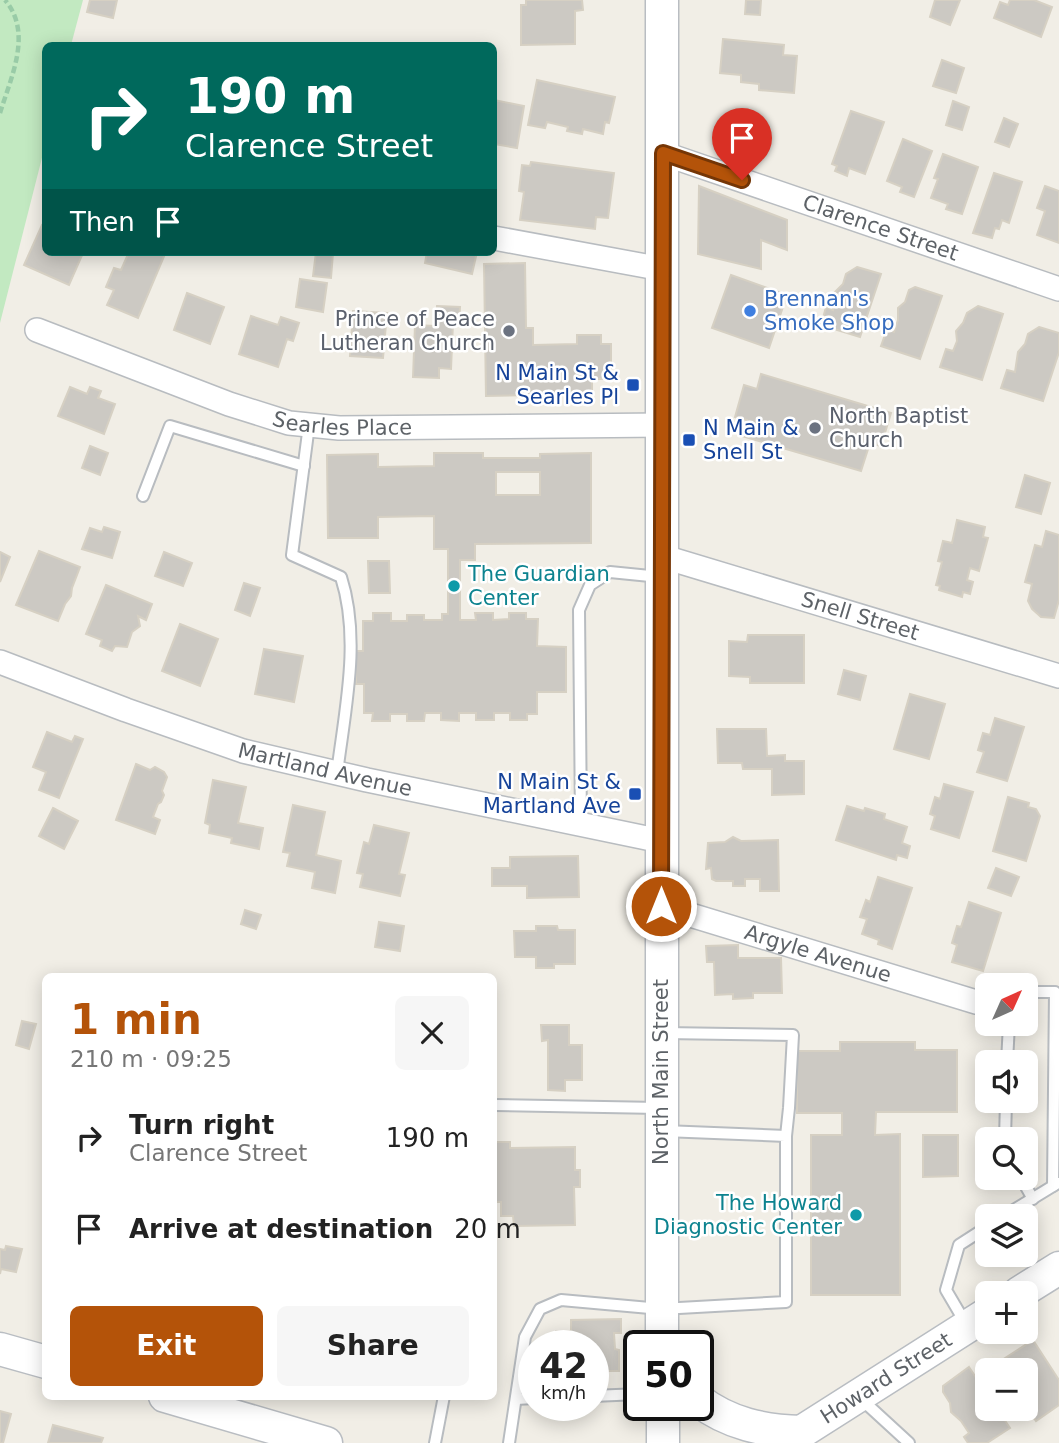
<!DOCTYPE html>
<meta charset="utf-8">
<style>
:root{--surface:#fff;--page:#f6f6f6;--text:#222;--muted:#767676;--accent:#b45309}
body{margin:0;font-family:"DejaVu Sans",sans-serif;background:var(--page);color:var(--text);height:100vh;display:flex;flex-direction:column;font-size:26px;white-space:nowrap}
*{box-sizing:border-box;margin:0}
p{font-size:23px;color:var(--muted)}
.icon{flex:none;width:38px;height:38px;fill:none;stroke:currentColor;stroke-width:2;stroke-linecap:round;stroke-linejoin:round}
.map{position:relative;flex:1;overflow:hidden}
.side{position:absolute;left:42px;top:973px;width:455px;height:427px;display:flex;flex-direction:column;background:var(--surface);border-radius:10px;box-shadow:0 4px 18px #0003}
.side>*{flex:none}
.hud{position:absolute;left:42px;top:42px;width:455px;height:214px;border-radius:10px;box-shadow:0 4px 18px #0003;background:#00695c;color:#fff;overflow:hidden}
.needle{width:46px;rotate:45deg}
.fabs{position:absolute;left:975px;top:973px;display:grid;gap:14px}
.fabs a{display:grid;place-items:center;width:63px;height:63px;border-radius:10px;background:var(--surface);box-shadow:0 4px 18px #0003;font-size:35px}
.speed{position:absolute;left:518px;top:1330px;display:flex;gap:14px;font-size:35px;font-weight:700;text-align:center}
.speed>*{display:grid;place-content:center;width:91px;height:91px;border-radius:50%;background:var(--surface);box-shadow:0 4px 18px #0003;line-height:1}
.speed small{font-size:18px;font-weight:400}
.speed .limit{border:4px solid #111;border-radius:10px;background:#fff;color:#111}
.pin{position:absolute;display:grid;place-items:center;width:60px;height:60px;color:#fff;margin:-72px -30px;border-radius:50% 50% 50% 0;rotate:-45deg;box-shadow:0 0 7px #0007}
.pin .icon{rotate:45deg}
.me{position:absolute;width:77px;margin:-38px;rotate:0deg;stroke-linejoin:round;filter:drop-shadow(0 0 5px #0008)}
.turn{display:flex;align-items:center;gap:24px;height:147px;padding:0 28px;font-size:32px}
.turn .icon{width:91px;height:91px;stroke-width:2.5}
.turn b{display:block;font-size:49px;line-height:60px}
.then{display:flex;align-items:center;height:66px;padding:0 28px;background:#0003;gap:14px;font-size:26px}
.round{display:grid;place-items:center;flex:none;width:74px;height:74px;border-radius:10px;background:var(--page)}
.headline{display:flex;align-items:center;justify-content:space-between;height:119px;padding:0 28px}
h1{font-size:42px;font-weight:600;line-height:52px;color:var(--accent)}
.cta{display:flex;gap:14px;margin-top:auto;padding:14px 28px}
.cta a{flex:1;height:80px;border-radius:10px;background:var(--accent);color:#fff;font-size:28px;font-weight:600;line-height:80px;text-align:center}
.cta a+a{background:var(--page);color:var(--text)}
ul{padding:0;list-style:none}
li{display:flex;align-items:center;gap:21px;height:91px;padding:0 28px}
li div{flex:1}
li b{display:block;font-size:26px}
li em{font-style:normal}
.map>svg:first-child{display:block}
.park{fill:#c2e9c1}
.building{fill:#ccc9c3;stroke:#d6d0c3;stroke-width:2;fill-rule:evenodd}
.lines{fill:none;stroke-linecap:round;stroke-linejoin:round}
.service-casing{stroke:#b8bcc0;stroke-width:14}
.minor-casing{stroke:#b8bcc0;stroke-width:26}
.secondary-casing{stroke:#b9bdc2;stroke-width:35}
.path{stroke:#99cba7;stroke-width:4.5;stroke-dasharray:7 3.5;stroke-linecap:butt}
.service{stroke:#fff;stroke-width:10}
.minor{stroke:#fff;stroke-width:23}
.secondary{stroke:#fff;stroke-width:32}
.route-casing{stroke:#753606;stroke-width:18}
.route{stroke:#b45309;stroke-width:12}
.shop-dot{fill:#3f7fe0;stroke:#fff;stroke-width:2.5}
.worship-dot{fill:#6b7280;stroke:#fff;stroke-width:2.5}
.transit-dot{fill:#1a4fb4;stroke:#fff;stroke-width:2.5}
.culture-dot{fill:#0f9aa8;stroke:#fff;stroke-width:2.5}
.labels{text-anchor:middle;stroke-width:5;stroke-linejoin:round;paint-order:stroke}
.street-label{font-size:21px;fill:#5d6267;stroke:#fff}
.shop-label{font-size:21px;fill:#366cbe;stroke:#fff;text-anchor:start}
.worship-label{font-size:21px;fill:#5b616d;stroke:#fff;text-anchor:end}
.transit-label{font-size:21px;fill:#164399;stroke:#fff;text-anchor:end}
.culture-label{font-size:21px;fill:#0d838f;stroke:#fff;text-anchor:start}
</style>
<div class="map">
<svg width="1059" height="1443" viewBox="0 0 1059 1443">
<rect width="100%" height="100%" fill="#f1eee6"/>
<!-- park -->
<path class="park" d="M0,0H83L71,45L46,46L45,146L0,323Z"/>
<!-- building -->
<g class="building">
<path d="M90,0H117L113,18L87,12Z"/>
<path d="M526,0H582L583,10L575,11V44L521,45V5H526Z"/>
<path d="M746,0H761L760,15L745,14Z"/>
<path d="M935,0H960L950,25L930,17Z"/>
<path d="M1010,0H1034L1052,7L1041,37L994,18L1000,2L1008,5Z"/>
<path d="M723,39L784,45L783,55L797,56L794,93L759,90V84L741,82V75L720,73Z"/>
<path d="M942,60L964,68L956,93L933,86Z"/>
<path d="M537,80L615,97L609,123L605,122L603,134L583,129L582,134L567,131L568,127L547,122L545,128L528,125Z"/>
<path d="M494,100L524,106L517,148L494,144Z"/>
<path d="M953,101L969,107L962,130L946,125Z"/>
<path d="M851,111L884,122L865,174L849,168L847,176L835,171L837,166L832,164Z"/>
<path d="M1004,118L1018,124L1009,147L995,142Z"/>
<path d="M903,139L932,151L914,197L900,192L902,187L887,181Z"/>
<path d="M943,154L978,167L962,214L946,209L948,204L931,198L938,179L934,178Z"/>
<path d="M531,162L614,173L608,218L596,217L595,229L520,220L524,192L519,191L522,165L530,166Z"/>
<path d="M994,173L1022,182L1009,223L1002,220L999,229L995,228L992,238L973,233Z"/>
<path d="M699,186L787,220V250L761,240V269L698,254Z"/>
<path d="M1045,186L1059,191V243L1037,235L1045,211L1037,208Z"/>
<path d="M42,225L46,226V252L83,253L69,285L24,265Z"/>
<path d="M129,252H160L165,254L138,318L107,305L114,290L106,287L114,268L121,270Z"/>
<path d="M316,252L333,253L331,278L313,276Z"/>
<path d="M427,252H477L472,274L425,263Z"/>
<path d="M525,263L526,328H533V345L577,344V335H601V344H611V379H592V394L486,396L484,264Z"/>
<path d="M857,267L881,274L860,337L821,325L826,307L833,310L835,292L843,284L846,274Z"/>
<path d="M731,275L787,295L769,348L712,328Z"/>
<path d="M300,279L327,283L323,312L296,307Z"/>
<path d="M915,287L942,296L920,359L881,346L887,329L894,332L898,320V308L905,302L909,290Z"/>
<path d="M187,293L224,307L210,344L174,330Z"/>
<path d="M437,306L460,307L459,323H453L451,369L439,368V378L413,377L415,325L436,326Z"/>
<path d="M978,306L1003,314L982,380L940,367L946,349L953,351L957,341L956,331L963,323L967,313Z"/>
<path d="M353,311L387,313L383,358L350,356Z"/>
<path d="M251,316L278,325L281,317L299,323L293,341L287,339L278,367L239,354Z"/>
<path d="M1039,327L1059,333V352L1043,401L1001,388L1007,370L1015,372L1018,352L1025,344L1028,334Z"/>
<path d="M761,374L891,413L881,446L870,443L861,471L742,436L747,420L735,417L744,385L757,389Z"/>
<path d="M70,387L87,394L90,387L101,391L98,398L115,404L104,434L58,416Z"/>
<path d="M90,446L108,453L100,475L82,468Z"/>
<path d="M434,453H483V458H540V454L591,453V543L475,544V560H460V620H476L475,613H493V620L509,619V613H526V619H538L537,646L566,647V692H537V714H527V720H510V713H494V720H476V713H459V721L441,720V713H425L424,721H407V714H390V721H372L373,713H364V684H356V651H363V621H373V613H391V621H407V615H424V620H442V614H448V549H434V516L378,517V538H328L327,455L378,454V467L434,466ZM496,472H540V495H496Z"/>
<path d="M1025,475L1050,483L1041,514L1016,507Z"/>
<path d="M957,520L985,527L983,537L988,538L979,571L970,568L967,580L973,582L970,594L963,592L962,597L939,590L940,586L936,585L942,562L938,561L943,541L952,543Z"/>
<path d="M104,527L120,532L112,558L82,549L90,528L102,532Z"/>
<path d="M1046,531L1059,535V600L1054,618L1041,617L1032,609L1028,601L1032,584L1025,582L1035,545L1042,547Z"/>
<path d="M39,551L80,567L72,588L71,596L65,604L58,621L16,605Z"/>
<path d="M0,552L10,557L0,582Z"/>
<path d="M164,552L192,563L183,586L155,576Z"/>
<path d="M368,561H389L390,593H369Z"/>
<path d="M244,583L260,588L250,616L235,610Z"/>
<path d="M106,585L152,604L146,620L138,616L140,626L132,632L127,647L115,646L112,651L100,646L102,640L86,634Z"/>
<path d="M180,624L218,639L200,686L162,671Z"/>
<path d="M748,635H804V683H750V677L729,676V641L747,642Z"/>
<path d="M264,649L303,656L294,702L255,694Z"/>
<path d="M844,670L866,676L860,700L838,694Z"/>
<path d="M910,694L945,704L929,759L894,749Z"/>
<path d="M995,718L1024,727L1007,781L977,772L984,752L978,750L983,733L990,735Z"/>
<path d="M717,729H766L767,756L785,755V761H804V794L772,795V769H743L742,763H718Z"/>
<path d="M47,732L72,742L75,736L83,739L59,798L39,790L46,772L33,767Z"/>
<path d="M136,764L150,770L155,767L164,772L167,777L162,791L164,795L161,802L158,804L153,817L160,820L155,834L116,820Z"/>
<path d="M213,780L246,787L238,823L263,828L259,849L231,843L232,838L209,833L210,825L205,823Z"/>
<path d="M944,784L973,792L959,838L931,829L935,816L930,814L935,797L940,799Z"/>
<path d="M1008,797L1029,803L1028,807L1036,809L1040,816L1026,861L993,851Z"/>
<path d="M293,805L325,812L316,855L341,861L335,893L312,888L315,872L287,866L290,853L283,852Z"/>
<path d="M847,806L864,811L865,808L885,814L884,819L907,827L902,843L910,846L907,858L897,855L896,860L836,840Z"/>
<path d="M53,808L78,821L64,849L39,836Z"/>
<path d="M374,825L409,833L399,874L405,875L400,896L360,887L363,874L357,873L364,842L369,844Z"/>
<path d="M733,837L741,841L778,840L779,891H760V879H745V886H733V881H716L712,879L711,868L706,869L708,843L725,842Z"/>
<path d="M578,856L579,897L527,898V886H492V868H510V857Z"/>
<path d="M996,868L1019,877L1011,896L988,888Z"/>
<path d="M878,877L912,888L892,949L878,944L879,940L862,934L867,919L860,917L866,900L870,902Z"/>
<path d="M969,902L1001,913L983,971L952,962L957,945L952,943L957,926L961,927Z"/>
<path d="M245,910L261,915L256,929L241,924Z"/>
<path d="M379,922L404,926L400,951L375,947Z"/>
<path d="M536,926H557L558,930H575V964H554V968H536V957H515L514,931H536Z"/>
<path d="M738,945V958H781L782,993H753V998L733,999V994L715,995L714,962H707L706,946Z"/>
<path d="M22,1021L36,1024L29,1049L16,1045Z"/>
<path d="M541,1025H569V1045H582V1080H565V1091L548,1090V1040L542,1041Z"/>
<path d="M840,1042H915V1050H957V1112H876L875,1135L900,1134V1295H811V1135H842V1113H797V1051H840Z"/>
<path d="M923,1135H958V1176L923,1177Z"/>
<path d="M494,1142H510V1148L575,1147V1170H580V1187H574L575,1225L514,1226L513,1216H501V1202H494Z"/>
<path d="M6,1246L22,1249L16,1272L1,1269L0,1274V1249L5,1250Z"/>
<path d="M621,1319V1333H614L615,1349L619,1350V1371H607V1375L593,1376V1346H553L556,1331H571V1320Z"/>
<path d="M1033,1340L1059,1380V1405L1036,1421L1027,1408L1032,1404L1026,1395V1370H1008L1002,1360Z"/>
<path d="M969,1367L987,1394V1409H997L1010,1428L987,1443H968L964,1437L969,1433L961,1421L951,1412L950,1403L943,1392V1386Z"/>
<path d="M0,1411L11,1414L3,1443H0Z"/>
<path d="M53,1425L103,1438L101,1443H48Z"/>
</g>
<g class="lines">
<!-- service casing -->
<g class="service-casing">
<g id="service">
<path d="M309,425L292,555L341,577C361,639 345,709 337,773"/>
<path d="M143,496L170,426L304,466"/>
<path d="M581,824L579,610L590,585L610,572L660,577"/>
<path d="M1026,992H1055L1053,1186"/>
<path d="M664,1033L793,1035L789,1108L786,1136"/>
<path d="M1007,1062L1009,1024"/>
<path d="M494,1105L659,1108"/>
<path d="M1005,1139L1006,1101"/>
<path d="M1021,1178L1033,1199"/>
<path d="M1004,1216L1058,1183"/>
<path d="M966,1324L946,1290L959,1245L987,1227"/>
<path d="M593,1396L639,1394"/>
<path d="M860,1398L909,1443"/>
<path d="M516,1399L534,1398"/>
<path d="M435,1443L444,1396"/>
<path d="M509,1443L525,1337L540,1309L561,1300L661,1309L786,1302V1136L664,1131"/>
</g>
</g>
<!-- minor casing -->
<g class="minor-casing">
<g id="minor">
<path id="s1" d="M662,153L1059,289"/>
<path d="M494,238L662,269"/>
<path id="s2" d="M37,330L229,404L289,423L339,428L663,425"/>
<path id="s3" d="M661,556L1059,676"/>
<path id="s4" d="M0,662L126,710L243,751L367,780L661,841"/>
<path id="s5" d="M661,906L976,1002"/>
</g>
</g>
<!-- secondary casing -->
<g class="secondary-casing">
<g id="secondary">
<path d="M1019,1293L1059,1268"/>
<path d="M662,1346V0"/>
<path d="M0,1349L46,1362"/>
<path d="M165,1396L326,1443"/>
<path d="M698,1400C729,1424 764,1431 802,1432"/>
<path d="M663,1443V1405"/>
<path id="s6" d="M784,1443L987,1314"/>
</g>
</g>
<!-- path -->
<path class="path" d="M0,113C11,77 33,33 5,0"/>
<!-- service -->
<use href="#service" class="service"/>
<!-- minor -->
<use href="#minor" class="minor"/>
<!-- secondary -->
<use href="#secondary" class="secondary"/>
</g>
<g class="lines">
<!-- route casing -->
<g class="route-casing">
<path id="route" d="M661,906L663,153L742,180"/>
</g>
<!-- route -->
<use href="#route" class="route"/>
</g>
<!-- markers -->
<circle class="shop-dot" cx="750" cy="311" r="7"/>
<g class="worship-dot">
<circle cx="509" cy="331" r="7"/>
<circle cx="815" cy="428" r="7"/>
</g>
<g class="transit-dot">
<rect x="626" y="378" width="14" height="14" rx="3.5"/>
<rect x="682" y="433" width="14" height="14" rx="3.5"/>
<rect x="628" y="787" width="14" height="14" rx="3.5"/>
</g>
<g class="culture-dot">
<circle cx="454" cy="586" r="7"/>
<circle cx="856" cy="1215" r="7"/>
</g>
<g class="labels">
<!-- street labels -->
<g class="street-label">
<text dy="7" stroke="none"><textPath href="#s1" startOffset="231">Clarence Street</textPath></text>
<text dy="7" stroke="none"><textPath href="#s2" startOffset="322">Searles Place</textPath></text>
<text dy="7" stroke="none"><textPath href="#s3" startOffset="208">Snell Street</textPath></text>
<text dy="7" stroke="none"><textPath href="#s4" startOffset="343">Martland Avenue</textPath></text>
<text dy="7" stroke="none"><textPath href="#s5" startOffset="164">Argyle Avenue</textPath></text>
<text transform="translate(661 1072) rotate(-90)" y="7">North Main Street</text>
<text dy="7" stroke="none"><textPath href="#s6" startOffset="121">Howard Street</textPath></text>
</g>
<!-- shop labels -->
<g class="shop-label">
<text x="764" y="306">Brennan's<tspan x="764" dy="24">Smoke Shop</tspan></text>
</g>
<!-- worship labels -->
<g class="worship-label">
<text x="495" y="326">Prince of Peace<tspan x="495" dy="24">Lutheran Church</tspan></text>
<text x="829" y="423" text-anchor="start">North Baptist<tspan x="829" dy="24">Church</tspan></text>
</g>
<!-- transit labels -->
<g class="transit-label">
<text x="619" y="380">N Main St &amp;<tspan x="619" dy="24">Searles Pl</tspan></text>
<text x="703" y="435" text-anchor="start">N Main &amp;<tspan x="703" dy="24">Snell St</tspan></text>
<text x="621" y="789">N Main St &amp;<tspan x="621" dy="24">Martland Ave</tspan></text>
</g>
<!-- culture labels -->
<g class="culture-label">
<text x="468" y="581">The Guardian<tspan x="468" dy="24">Center</tspan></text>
<text x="842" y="1210" text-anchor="end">The Howard<tspan x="842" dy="24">Diagnostic Center</tspan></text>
</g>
</g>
</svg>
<div class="fabs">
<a><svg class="needle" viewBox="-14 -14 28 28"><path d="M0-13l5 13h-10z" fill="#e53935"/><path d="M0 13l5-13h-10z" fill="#767676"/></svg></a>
<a><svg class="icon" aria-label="sound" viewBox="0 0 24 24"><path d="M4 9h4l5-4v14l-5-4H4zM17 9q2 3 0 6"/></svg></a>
<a><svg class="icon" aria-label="search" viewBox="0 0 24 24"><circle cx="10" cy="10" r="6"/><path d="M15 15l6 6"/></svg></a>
<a><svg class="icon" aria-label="layers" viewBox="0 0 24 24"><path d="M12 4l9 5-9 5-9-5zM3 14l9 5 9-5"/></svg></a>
<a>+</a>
<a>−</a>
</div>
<div class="speed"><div>42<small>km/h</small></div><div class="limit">50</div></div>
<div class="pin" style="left:742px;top:180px;background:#d93025"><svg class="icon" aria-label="arrive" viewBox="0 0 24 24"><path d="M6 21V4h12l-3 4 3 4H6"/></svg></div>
<svg class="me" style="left:661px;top:906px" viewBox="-20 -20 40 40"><circle r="17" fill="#b45309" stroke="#fff" stroke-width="3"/><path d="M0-11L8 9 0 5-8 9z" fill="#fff"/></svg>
<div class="hud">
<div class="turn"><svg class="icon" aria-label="right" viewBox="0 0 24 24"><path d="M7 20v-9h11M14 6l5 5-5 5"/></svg><div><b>190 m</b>Clarence Street</div></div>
<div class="then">Then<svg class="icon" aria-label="arrive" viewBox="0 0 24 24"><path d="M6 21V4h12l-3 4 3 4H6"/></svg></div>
</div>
<section class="side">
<div class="headline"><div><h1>1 min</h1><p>210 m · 09:25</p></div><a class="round"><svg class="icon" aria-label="close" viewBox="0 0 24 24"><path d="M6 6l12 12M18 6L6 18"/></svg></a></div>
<ul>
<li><svg class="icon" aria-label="right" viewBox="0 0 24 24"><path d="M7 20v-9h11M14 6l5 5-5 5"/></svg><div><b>Turn right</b><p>Clarence Street</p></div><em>190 m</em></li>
<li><svg class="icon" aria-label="arrive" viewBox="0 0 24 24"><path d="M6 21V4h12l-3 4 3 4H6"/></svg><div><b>Arrive at destination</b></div><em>20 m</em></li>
</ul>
<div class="cta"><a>Exit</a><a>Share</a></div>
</section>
</div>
